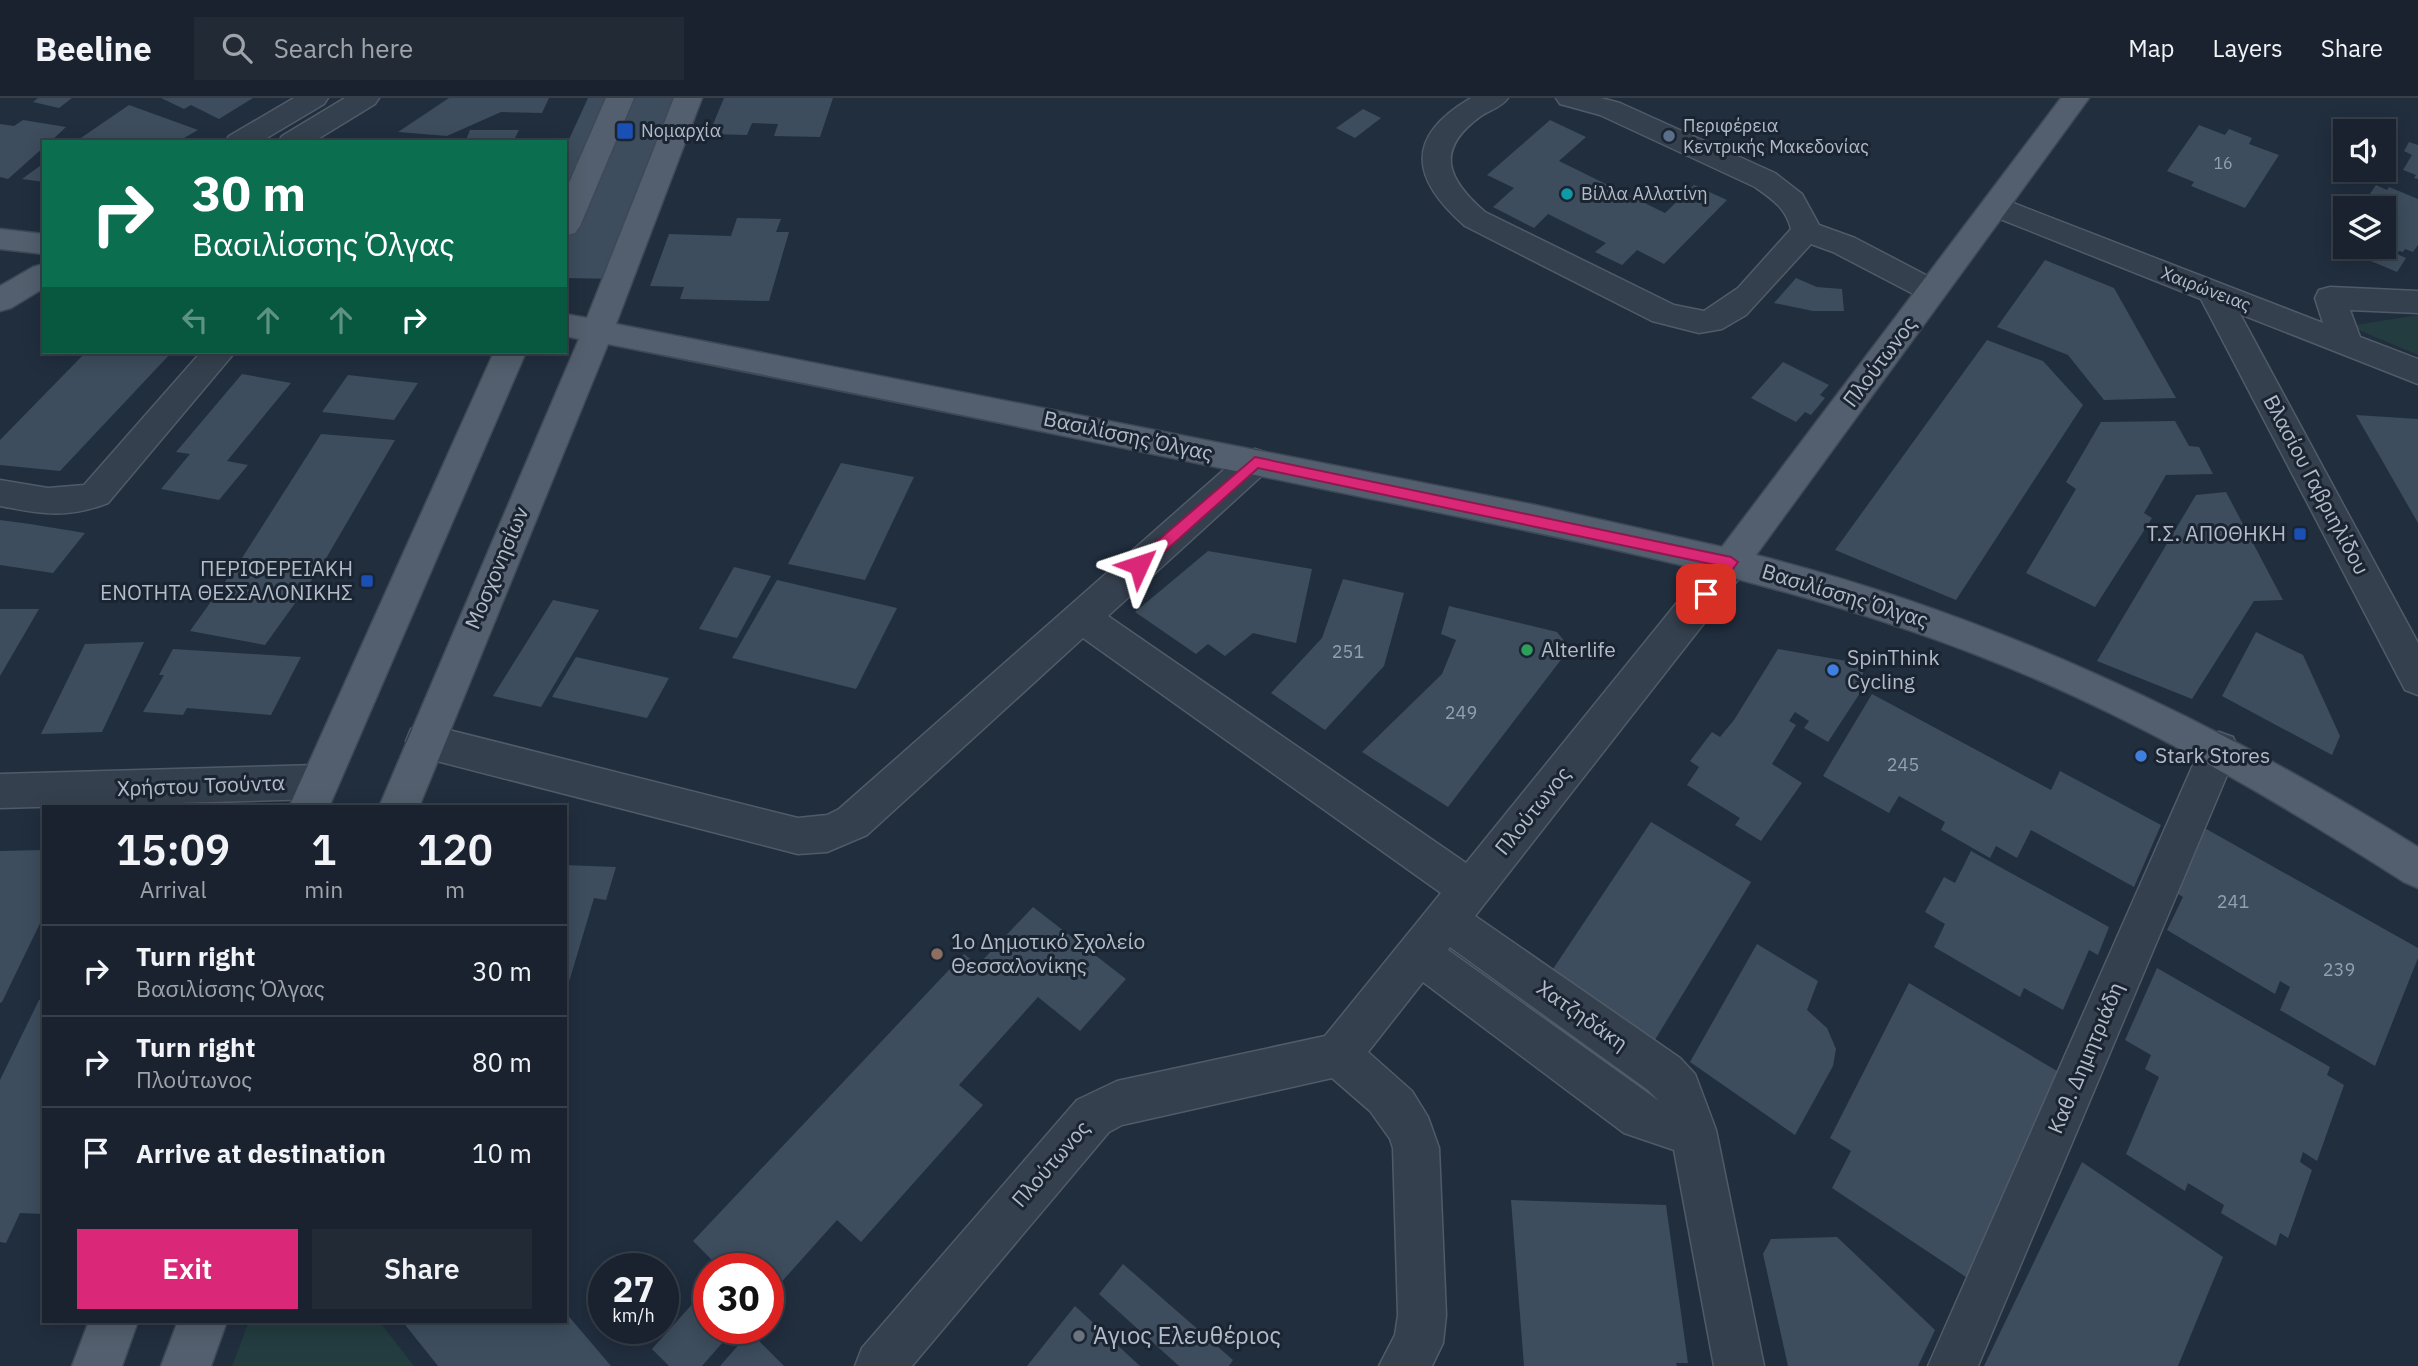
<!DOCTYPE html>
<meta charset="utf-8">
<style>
:root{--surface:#19222e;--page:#222a36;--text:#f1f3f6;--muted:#9fa4aa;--line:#373f4a;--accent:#db2777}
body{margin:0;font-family:"IBM Plex Sans",sans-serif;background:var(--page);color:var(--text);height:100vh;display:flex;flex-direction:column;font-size:26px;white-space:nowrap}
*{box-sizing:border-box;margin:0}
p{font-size:23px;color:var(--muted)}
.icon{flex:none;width:38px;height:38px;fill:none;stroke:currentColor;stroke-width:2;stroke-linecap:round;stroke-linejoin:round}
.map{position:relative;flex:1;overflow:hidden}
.side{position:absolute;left:42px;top:707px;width:525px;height:518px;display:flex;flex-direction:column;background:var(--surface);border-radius:0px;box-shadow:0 4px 18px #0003,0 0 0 2px var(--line)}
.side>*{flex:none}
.guide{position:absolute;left:42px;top:42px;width:525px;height:214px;border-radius:0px;box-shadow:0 4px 18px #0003,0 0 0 2px var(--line);background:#0b6e4f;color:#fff;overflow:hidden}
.tools{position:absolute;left:2333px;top:21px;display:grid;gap:14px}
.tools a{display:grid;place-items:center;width:63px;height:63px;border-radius:0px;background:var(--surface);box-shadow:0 4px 18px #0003,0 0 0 2px var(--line);font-size:35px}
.speed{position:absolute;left:588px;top:1155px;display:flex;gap:14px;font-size:35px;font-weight:700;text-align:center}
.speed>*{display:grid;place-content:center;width:91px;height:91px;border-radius:50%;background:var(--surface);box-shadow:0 4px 18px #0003,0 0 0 2px var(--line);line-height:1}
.speed small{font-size:18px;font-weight:400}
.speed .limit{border:10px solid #d22;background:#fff;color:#111}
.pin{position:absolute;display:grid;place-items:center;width:60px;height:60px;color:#fff;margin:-30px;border-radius:14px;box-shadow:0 4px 10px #0006}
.me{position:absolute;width:77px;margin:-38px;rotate:48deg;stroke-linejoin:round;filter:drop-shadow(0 0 5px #0008)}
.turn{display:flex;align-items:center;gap:24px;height:147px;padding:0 35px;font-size:32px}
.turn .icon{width:91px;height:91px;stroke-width:2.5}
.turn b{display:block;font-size:49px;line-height:60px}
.lanes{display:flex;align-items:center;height:66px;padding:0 35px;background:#0003;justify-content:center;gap:35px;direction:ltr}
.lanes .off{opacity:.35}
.eta{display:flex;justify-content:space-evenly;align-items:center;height:119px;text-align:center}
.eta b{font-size:42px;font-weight:600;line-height:49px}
.cta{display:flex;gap:14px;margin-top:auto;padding:14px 35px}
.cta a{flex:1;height:80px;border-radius:0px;background:var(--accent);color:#fff;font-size:28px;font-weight:600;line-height:80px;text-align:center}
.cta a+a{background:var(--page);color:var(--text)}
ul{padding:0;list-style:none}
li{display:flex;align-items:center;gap:21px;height:91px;padding:0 35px;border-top:2px solid var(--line)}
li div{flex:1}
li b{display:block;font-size:26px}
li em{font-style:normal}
header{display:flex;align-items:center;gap:42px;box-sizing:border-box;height:98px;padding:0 35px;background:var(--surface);border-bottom:2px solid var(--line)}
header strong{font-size:33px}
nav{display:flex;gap:38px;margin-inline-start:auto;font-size:24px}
.search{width:490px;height:63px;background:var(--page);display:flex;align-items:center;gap:18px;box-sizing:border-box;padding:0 24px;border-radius:0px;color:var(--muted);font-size:26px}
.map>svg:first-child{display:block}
.green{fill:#233c3f}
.building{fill:#3d4d5d}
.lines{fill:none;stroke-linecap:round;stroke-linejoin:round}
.minor-casing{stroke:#515b68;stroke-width:3}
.major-casing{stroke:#3f4956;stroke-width:3}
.minor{fill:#35404e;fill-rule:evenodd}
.major{fill:#535f6e;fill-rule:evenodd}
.route{fill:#db2777;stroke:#8e194d;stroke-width:2}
.transit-dot{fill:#1a4fb4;stroke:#1b2532;stroke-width:2.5}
.service-dot{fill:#5c6f8a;stroke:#1b2532;stroke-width:2.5}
.culture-dot{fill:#0f9aa8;stroke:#1b2532;stroke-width:2.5}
.leisure-dot{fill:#2e9e5b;stroke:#1b2532;stroke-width:2.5}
.shop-dot{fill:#3f7fe0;stroke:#1b2532;stroke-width:2.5}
.education-dot{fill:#8d6e63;stroke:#1b2532;stroke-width:2.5}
.worship-dot{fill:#6b7280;stroke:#1b2532;stroke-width:2.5}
.labels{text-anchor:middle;stroke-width:6;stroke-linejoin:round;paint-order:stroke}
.far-number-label{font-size:16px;fill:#94a0ae}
.far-poi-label{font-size:18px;fill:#b1bbc9;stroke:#1b2532;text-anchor:start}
.far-street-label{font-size:18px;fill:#b1bbc9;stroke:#1b2532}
.number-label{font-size:18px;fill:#94a0ae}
.street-label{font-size:21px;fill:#b1bbc9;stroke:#1b2532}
.poi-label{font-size:21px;fill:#b1bbc9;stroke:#1b2532;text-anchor:start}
.near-poi-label{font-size:24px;fill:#b1bbc9;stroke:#1b2532;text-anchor:start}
</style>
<header>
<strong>Beeline</strong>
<div class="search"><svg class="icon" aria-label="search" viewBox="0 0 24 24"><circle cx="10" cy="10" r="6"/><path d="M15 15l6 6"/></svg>Search here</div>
<nav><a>Map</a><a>Layers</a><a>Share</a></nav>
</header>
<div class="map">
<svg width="2418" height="1268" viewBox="0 0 2418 1268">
<rect width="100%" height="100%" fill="#212e3e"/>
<!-- green -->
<g class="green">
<path d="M2418,217V257L2349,228Z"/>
<path d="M249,1223H379L414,1268H232Z"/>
</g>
<!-- building -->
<g class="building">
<path d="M38,0H72L59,10L33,4Z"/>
<path d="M161,0H253L219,21L191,7L184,11Z"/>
<path d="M449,0H549L542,15L501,14L447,38L398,34Z"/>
<path d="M588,0H688L618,181L565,180V50Z"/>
<path d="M724,0H833L820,39L774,38L778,26L752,25L747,37L709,36Z"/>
<path d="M129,7L198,32L177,44H75Z"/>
<path d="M1363,11L1381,20L1355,40L1336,30Z"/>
<path d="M23,22L66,29L50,44H44V49L8,81L0,79V26L14,28Z"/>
<path d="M1550,22L1586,39L1559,63L1665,115L1694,87L1727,102L1664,166L1637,152L1622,167L1595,154L1606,145L1548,116L1534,130L1493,109L1514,90L1487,77Z"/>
<path d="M2199,27L2225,37L2229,31L2252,40L2249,46L2279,57L2245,110L2191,88L2194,84L2167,73Z"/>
<path d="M470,32H519L513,44H465Z"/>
<path d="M2409,44L2418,47V81L2414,80L2416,77L2403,72L2412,57L2404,53Z"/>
<path d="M44,65V84L22,81Z"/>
<path d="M2376,87L2387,92L2389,89L2418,101V147L2413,154L2405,151L2403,154L2399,153L2397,156L2406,160L2397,174L2354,156L2356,152L2347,149H2384V110H2369L2371,106L2365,103Z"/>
<path d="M737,120L781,121L776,134H789L769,203L680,201L684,189L650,188L669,136L731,138Z"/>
<path d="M2045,162L2114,190L2176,300L2104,302L2068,257L1997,229Z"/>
<path d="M1796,180L1817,189L1842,191L1844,213H1813L1774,205Z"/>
<path d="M1987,242L2043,263L2083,307L1956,502L1835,452Z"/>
<path d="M86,254H172L60,373L0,367V342Z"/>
<path d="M1783,264L1829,287L1820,297L1825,300L1811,317L1805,314L1796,324L1751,300Z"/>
<path d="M242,276L291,285L227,363L248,367L219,402L161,391L190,356L176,354Z"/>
<path d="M348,277L418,285L394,322L322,314Z"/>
<path d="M2356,317L2418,321V425Z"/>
<path d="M2175,323L2189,348L2199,349L2213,376L2166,377L2144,415L2152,420L2095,509L2026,475L2076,391L2066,384L2101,324Z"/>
<path d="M321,336L395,342L321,469L265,547L190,533L242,460Z"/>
<path d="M841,365L914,379L865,482L788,466Z"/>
<path d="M2226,394L2283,502L2254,503L2192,601L2097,563L2196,397Z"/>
<path d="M0,422L30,426L85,435L53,475L0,467Z"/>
<path d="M1208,453L1312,471L1296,545L1253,535L1225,558L1208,546L1196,556L1135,514Z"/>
<path d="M734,469L771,478L737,540L699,531Z"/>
<path d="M1343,481L1404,495L1384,568L1325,632L1271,595L1322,540Z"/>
<path d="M777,482L897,510L856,591L732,560Z"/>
<path d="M553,502L599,512L541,609L493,598Z"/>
<path d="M1449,508L1557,534L1570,550L1448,709L1362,654L1442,576L1456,542L1441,536Z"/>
<path d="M0,511H39L0,578Z"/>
<path d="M2256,534L2303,557L2340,638L2332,657L2222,598Z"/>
<path d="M144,544L102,634L41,636L85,546Z"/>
<path d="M173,551L301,559L271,617L187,610L183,617L143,614L164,577H159Z"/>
<path d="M1778,551L1864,566L1860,595L1828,644L1804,630L1809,623L1795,614L1789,623L1796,627L1772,666L1802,685L1761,743L1735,727L1740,720L1687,687L1699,669L1690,663L1712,634L1720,639L1734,622Z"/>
<path d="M576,559L669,580L647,620L552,599Z"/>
<path d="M1872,596L2051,692L2060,673L2161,727L2134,789L2031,732L2017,760L1996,748L1990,760L1941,732L1945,724L1899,698L1889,715L1823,678Z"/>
<path d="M1651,724L1751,784L1647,955L1543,886Z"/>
<path d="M2201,728L2418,850V860L2375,968L2280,912L2290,889L2280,883L2275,896L2167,832L2183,799L2168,790Z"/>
<path d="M44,752V817L2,904L0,905V753Z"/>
<path d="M1971,753L2109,829L2098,857L2089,852L2063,912L2024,890L2020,899L1934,849L1945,826L1925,814L1944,779L1955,785Z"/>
<path d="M565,767L616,769L606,802L594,800L566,894Z"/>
<path d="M1033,809L1126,881L1080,933L1038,899L959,987L983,1007L861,1144L837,1122L768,1199V1171H721L693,1143L964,856L978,867Z"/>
<path d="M1757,846L1818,883L1807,912L1827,930L1836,951L1833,968L1795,1037L1690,964Z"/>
<path d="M2157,870L2330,969L2327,977L2344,987L2317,1063L2303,1054L2300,1064L2312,1072L2288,1140L2280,1135L2276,1148L2221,1115L2224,1107L2188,1085L2185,1093L2126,1056L2159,979L2145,971L2151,957L2125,942Z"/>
<path d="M1909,885L2057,973L1969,1181L1832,1090L1851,1053L1830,1040Z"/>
<path d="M39,902H44V1116L20,1115L6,1145L0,1144V982Z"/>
<path d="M2082,1064L2223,1159L2178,1268H1984Z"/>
<path d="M1511,1102L1666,1107L1688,1265H1676L1677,1268H1524Z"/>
<path d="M1837,1139L1935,1232L1918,1268H1788L1763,1156L1771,1141Z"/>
<path d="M1123,1166L1233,1262L1229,1268H1179L1099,1196Z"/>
<path d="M695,1203L709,1216V1230H723L730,1236L702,1268H669L652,1251Z"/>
<path d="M1075,1208L1140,1268H1027Z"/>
<path d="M565,1214L611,1268H438L402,1223H565Z"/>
<path d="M750,1234L784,1268H720Z"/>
</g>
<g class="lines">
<!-- minor casing -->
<g class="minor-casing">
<g id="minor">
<path d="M294,0H328L324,6L260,44H225L229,38Z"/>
<path d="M345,0H379L375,6L313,44H278L282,38Z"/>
<path d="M1471,0H1508C1502,9 1490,12 1481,18C1434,52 1447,81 1485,114L1674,207L1704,213L1738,190L1791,131C1786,110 1772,101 1755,89L1600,17L1560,6L1556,0H1601L1620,5L1775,75L1802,96L1819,127L1855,140L1943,186L1947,193L1943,200L1932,204L1921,200L1833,154L1811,146L1746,217L1722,231L1699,235L1652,223L1465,128C1411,81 1404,39 1471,0Z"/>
<path d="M1995,98L2323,225L2315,200L2319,192L2330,189L2418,193V215L2350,212L2360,239L2418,261V286L2240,216L2418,545V597L2405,592L2201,201L1985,115L1980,108L1985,101Z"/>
<path d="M201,254H235L108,405C67,421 42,416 0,408V382L48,390L84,387Z"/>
<path d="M1255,351L1267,355L1272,364L1267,373L1108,518L1466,765L1718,454L1731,450L1744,454L1749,464L1744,474L1475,818L1680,960L1695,976L1716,1032L1764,1268H1714L1674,1052L1624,1035L1423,884L1368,954L1412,993L1428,1019L1439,1050L1446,1217L1443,1245L1432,1268H1379L1395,1237L1398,1217L1393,1050L1390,1041L1370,1013L1332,980L1122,1027L1109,1034L912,1268H855L862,1250L1077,1002L1117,983L1325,938L1441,795L1083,540L867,737L827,754L798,756L425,660L411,655L406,643L411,631L425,626L798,720L827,717L839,711L1243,355ZM1450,849L1648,992L1659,1003L1448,852Z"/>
<path d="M2219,634L2233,639L2238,651L1978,1268H1928L2200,651L2205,639Z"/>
<path d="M318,667L332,672L338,684L332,696L318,701L0,710V676Z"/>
</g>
</g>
<!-- major casing -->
<g class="major-casing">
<g id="major">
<path d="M606,0H634L580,128L575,135L565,138V94Z"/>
<path d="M674,0H702L616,226L1535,407L1722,449L2061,0H2089L1756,457C1993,517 2211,620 2418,749V790L2404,784C2268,697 2128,615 1977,557C1773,478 1557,439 1343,395C1098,345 854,294 608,246L419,709H379L579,241L565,238V216L587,220Z"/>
<path d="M0,131L44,136V156L0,151Z"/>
<path d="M44,166V190L11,210L0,213V188L33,169Z"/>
<path d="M494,254H526L329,709H289Z"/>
<path d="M89,1223H138L122,1268H72Z"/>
<path d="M178,1223H227L211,1268H161Z"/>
</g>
</g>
<!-- minor -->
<use href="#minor" class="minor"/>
<!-- major -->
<use href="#major" class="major"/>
</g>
<!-- route -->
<path class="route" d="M1255,359L1731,459L1738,464L1711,501L1706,502L1698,496L1720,468L1258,370L1144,472H1134L1132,467L1134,463Z"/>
<!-- markers -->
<g class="transit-dot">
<rect x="616" y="24" width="18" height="18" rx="3.5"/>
<rect x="2293" y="429" width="14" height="14" rx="3.5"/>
<rect x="360" y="476" width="14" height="14" rx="3.5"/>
</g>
<circle class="service-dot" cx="1669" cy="38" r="7"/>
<circle class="culture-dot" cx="1567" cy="96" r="7"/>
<circle class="leisure-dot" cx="1527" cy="552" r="7"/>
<g class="shop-dot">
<circle cx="1833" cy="572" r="7"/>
<circle cx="2141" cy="658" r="7"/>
</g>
<circle class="education-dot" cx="937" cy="856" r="7"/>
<circle class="worship-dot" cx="1079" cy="1238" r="7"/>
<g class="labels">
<!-- far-number labels -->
<g class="far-number-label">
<text x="2223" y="71">16</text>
</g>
<!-- far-poi labels -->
<g class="far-poi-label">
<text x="1683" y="34">Περιφέρεια<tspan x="1683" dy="21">Κεντρικής Μακεδονίας</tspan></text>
<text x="641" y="39">Νομαρχία</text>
<text x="1581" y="102">Βίλλα Αλλατίνη</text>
</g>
<!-- far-street labels -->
<g class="far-street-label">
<text transform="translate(2206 191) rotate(21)" y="6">Χαιρώνειας</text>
</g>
<!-- number labels -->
<g class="number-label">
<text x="1348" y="560">251</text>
<text x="1461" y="621">249</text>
<text x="1903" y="673">245</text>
<text x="2233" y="810">241</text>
<text x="2339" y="878">239</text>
</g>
<!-- street labels -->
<g class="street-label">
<text transform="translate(1880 264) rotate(-53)" y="7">Πλούτωνος</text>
<text transform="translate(1128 338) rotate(12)" y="7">Βασιλίσσης Όλγας</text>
<text transform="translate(2316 387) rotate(62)" y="7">Βλασίου Γαβριηλίδου</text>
<text transform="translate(497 470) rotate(-67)" y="7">Μοσχονησίων</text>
<text transform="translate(1845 498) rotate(17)" y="7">Βασιλίσσης Όλγας</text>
<text transform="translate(201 688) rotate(-2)" y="7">Χρήστου Τσούντα</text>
<text transform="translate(1533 713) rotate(-51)" y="7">Πλούτωνος</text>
<text transform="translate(1582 918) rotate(35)" y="7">Χατζηδάκη</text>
<text transform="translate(2086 960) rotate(-67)" y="7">Καθ. Δημητριάδη</text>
<text transform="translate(1051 1066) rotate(-49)" y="7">Πλούτωνος</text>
</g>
<!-- poi labels -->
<g class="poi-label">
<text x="2286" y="443" text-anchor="end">Τ.Σ. ΑΠΟΘΗΚΗ</text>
<text x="353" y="478" text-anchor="end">ΠΕΡΙΦΕΡΕΙΑΚΗ<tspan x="353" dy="24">ΕΝΟΤΗΤΑ ΘΕΣΣΑΛΟΝΙΚΗΣ</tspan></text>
<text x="1541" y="559">Alterlife</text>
<text x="1847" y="567">SpinThink<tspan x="1847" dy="24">Cycling</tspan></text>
<text x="2155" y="665">Stark Stores</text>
<text x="951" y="851">1ο Δημοτικό Σχολείο<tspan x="951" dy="24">Θεσσαλονίκης</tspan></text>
</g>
<!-- near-poi labels -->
<g class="near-poi-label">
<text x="1093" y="1246">Άγιος Ελευθέριος</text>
</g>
</g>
</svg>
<div class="tools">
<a><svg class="icon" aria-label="sound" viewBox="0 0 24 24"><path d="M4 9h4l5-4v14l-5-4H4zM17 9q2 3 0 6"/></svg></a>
<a><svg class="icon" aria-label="layers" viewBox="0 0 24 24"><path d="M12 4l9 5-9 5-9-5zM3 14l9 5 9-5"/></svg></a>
</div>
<div class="speed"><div>27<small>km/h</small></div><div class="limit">30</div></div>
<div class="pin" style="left:1706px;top:496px;background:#d93025"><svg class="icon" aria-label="arrive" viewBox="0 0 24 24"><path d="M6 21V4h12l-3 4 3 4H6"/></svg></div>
<svg class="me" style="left:1139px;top:467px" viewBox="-20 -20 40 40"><path d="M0-17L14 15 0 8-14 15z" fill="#db2777" stroke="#fff" stroke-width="4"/></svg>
<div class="guide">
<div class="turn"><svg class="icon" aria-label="right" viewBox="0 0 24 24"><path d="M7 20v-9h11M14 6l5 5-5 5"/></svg><div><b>30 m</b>Βασιλίσσης Όλγας</div></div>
<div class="lanes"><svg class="icon off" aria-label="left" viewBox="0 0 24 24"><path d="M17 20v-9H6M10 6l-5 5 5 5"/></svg><svg class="icon off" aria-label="ahead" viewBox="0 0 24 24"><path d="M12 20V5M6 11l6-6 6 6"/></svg><svg class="icon off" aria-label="ahead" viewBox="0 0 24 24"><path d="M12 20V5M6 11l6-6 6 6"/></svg><svg class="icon" aria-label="right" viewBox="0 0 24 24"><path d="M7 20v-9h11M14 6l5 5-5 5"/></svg></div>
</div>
<section class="side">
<div class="eta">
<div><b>15:09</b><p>Arrival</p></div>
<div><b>1</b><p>min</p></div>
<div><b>120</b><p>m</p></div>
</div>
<ul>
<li><svg class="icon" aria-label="right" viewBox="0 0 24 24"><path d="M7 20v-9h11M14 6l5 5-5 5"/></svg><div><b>Turn right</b><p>Βασιλίσσης Όλγας</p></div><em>30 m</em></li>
<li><svg class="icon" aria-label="right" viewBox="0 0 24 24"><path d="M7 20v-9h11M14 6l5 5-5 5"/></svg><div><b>Turn right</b><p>Πλούτωνος</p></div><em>80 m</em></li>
<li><svg class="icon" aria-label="arrive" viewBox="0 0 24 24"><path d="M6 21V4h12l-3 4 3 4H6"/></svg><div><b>Arrive at destination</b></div><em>10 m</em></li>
</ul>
<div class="cta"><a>Exit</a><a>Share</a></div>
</section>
</div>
